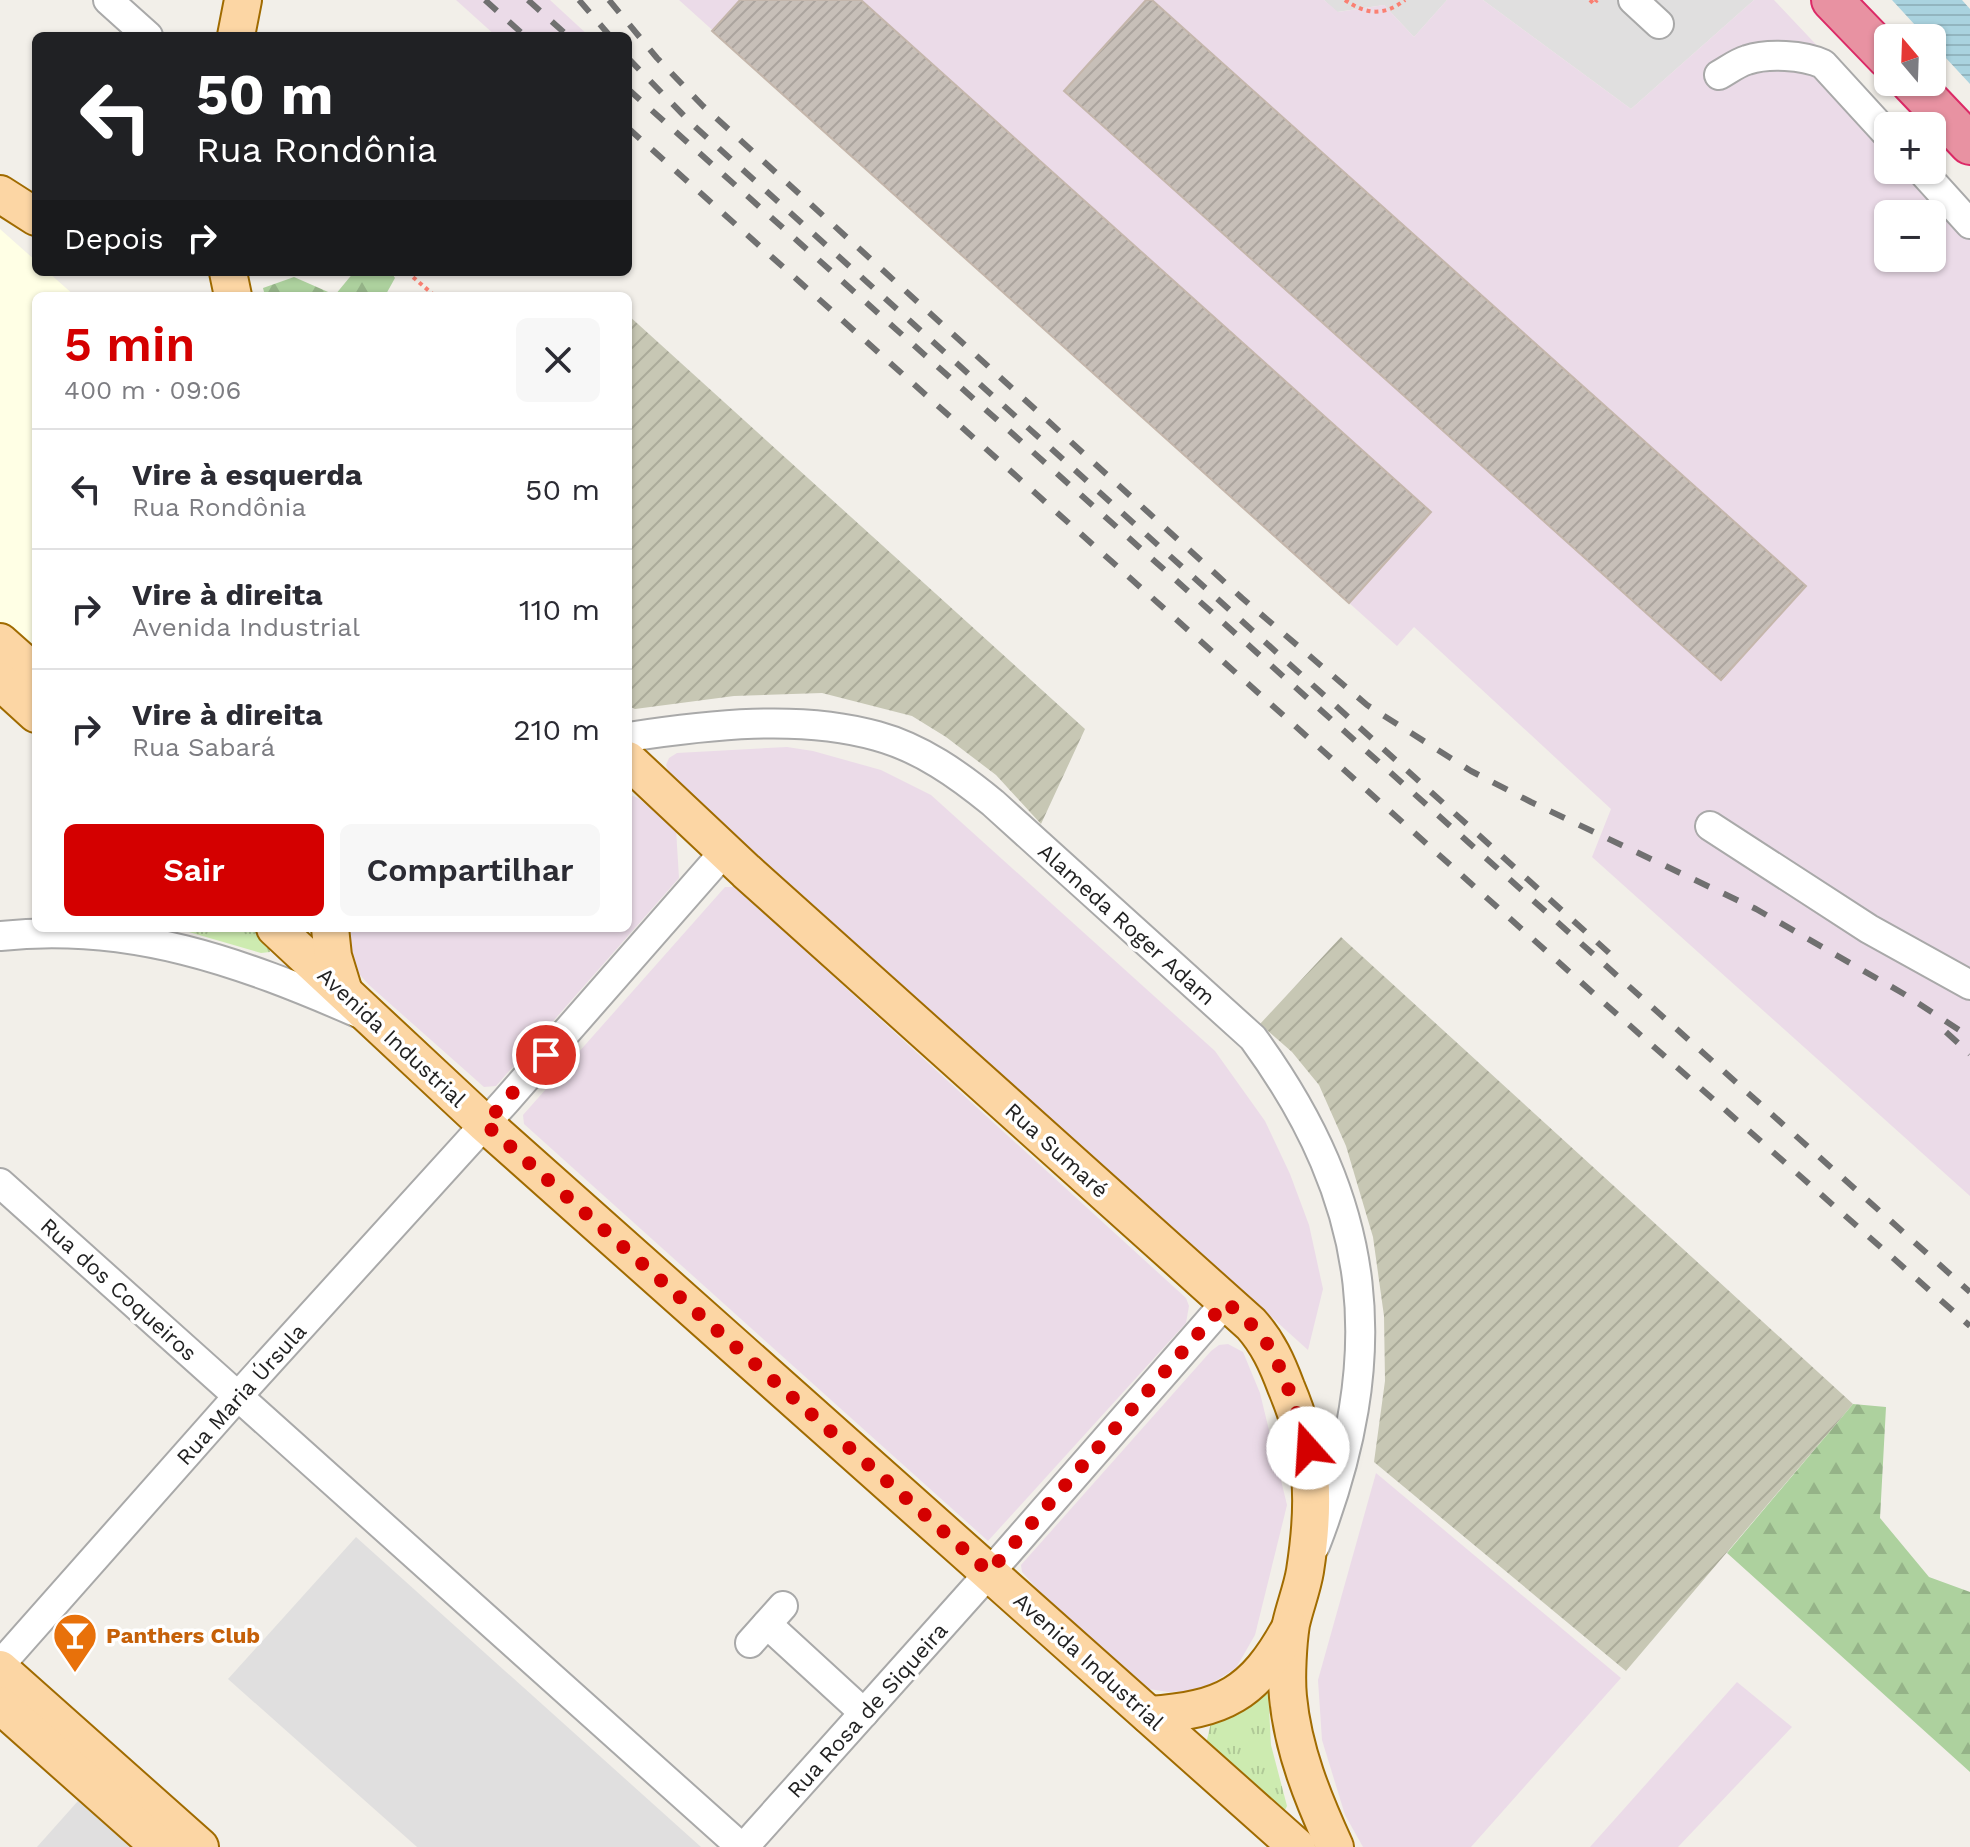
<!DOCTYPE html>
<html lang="pt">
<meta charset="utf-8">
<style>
:root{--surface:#fff;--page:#f7f7f7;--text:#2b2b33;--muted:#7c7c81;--line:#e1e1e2;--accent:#d40000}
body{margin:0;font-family:"Work Sans",sans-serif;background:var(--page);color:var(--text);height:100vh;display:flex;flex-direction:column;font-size:30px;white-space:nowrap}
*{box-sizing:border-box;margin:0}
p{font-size:26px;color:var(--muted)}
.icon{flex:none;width:44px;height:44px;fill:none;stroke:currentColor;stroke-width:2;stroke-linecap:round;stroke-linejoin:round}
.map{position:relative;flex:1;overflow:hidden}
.panel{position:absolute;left:32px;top:292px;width:600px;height:640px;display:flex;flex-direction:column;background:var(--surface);border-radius:12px;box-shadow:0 2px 6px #0004}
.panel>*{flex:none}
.top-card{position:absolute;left:32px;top:32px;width:600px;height:244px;border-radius:12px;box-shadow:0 2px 6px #0004;background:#202124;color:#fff;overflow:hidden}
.needle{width:52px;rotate:341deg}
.tools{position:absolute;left:1874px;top:24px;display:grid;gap:16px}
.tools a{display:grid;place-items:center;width:72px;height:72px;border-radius:12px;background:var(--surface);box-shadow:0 2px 6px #0004;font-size:40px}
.pin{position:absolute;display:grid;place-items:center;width:68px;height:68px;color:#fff;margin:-34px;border:4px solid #fff;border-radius:50%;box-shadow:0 2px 8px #0007}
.me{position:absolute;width:88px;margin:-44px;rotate:341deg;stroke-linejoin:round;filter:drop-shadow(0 0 6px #0008)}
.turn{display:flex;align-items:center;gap:28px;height:168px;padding:0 32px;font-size:36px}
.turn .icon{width:104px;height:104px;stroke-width:2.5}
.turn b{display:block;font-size:56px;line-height:68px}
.then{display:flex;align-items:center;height:76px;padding:0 32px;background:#0003;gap:16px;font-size:30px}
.round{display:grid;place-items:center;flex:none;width:84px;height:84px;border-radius:12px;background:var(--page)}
.headline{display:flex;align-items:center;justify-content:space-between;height:136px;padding:0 32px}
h1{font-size:48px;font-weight:600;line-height:60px;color:var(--accent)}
.button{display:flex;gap:16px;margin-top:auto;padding:16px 32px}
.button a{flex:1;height:92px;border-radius:12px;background:var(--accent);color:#fff;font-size:32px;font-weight:600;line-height:92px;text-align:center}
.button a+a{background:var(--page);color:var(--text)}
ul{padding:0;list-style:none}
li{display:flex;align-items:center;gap:24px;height:120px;padding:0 32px;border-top:2px solid var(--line)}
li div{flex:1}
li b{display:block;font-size:30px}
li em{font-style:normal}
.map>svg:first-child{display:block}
.residential{fill:#e0dfdf}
.industrial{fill:#ebdbe8;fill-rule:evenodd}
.education{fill:#ffffe5}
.construction{fill:url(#construction-furrows)}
.grass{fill:url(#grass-tufts)}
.forest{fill:url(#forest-firs)}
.water{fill:url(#water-rules)}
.building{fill:url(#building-hatch);stroke:#c4b6ab;stroke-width:2}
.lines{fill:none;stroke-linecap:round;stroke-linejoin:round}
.minor-casing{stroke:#a9a9a9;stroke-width:32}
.major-casing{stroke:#a06b00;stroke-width:40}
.highway-casing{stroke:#dc2a67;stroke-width:44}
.path{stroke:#fa8072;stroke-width:4;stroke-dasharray:4 4;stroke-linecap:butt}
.minor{stroke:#fff;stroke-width:28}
.major{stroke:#fcd6a4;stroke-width:36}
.highway{stroke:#e892a2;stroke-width:40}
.rail{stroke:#707070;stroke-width:6;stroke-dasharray:16 16;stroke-linecap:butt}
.route{stroke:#d40000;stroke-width:14;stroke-dasharray:0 25.2}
.labels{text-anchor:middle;stroke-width:7;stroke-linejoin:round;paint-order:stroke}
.street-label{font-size:22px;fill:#222;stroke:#fff}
.food-label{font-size:22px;font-weight:bold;fill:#c56008;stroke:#fff;text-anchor:start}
</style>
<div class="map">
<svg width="1970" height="1847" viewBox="0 0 1970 1847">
<defs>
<pattern id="construction-furrows" width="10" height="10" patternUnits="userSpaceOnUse" patternTransform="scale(2)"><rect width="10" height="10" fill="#c7c7b4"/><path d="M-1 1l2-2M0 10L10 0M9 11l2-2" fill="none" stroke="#abab9a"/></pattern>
<pattern id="grass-tufts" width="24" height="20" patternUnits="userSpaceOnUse" patternTransform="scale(2)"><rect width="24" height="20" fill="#cdebb0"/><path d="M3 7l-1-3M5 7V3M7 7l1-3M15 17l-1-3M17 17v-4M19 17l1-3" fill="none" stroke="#b0c997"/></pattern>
<pattern id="forest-firs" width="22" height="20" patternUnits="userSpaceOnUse" patternTransform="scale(2)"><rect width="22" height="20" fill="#add19e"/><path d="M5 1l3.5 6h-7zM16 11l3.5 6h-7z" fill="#95b388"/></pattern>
<pattern id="water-rules" width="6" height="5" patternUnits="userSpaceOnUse" patternTransform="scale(2)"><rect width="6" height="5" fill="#aad3df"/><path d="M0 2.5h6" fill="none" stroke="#92b5bf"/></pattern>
<pattern id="building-hatch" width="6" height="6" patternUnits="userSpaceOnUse" patternTransform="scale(2)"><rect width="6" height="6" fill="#c7bfb8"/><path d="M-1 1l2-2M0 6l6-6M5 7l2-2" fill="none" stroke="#aba49e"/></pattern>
</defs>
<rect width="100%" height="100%" fill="#f2efe9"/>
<!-- residential -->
<g class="residential">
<path d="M1324,0H1447L1414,37L1384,5L1337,12Z"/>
<path d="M1483,0H1754L1631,109Z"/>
<path d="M356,1537L701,1847H417L228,1679Z"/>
<path d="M78,1801L130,1847H37Z"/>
</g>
<!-- industrial -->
<g class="industrial">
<path d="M456,0H550L589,36H496Z"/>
<path d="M679,0H1324L1338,12L1384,5L1414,37L1447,0H1483L1631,109L1754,0H1774L1893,126H1888V170H1932L1970,207V1196L1592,857L1611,809L1414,627L1397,646ZM1888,214H1932V258H1888Z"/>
<path d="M787,747L813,751L881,770L931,795L1215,1051L1265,1121L1290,1174L1309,1225L1323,1289L1308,1350L671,777L666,765L669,758L677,753Z"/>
<path d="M628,794L638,798L676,829L679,878L496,1086L484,1087L369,985L360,975L350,953L349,928H628Z"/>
<path d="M725,887H735L1186,1298L1189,1306L1186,1323L988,1541L524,1124L523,1115Z"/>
<path d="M1228,1344L1243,1352L1260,1393L1287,1505L1255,1635L1236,1668L1206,1687L1190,1691L1168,1692L1149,1689L1040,1592L1022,1572L1021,1565L1211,1351L1219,1345Z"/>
<path d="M1376,1473L1621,1678L1471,1847H1363L1345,1815L1322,1740L1318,1680Z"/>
<path d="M1737,1682L1792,1727L1678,1847H1590Z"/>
</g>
<!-- education -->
<path class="education" d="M0,229L36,261V272H48L75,296H36V663L0,630Z"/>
<!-- construction -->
<g class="construction">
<path d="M628,315L1085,729L1041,824L996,775L946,737L912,716L822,693L734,696L635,709L628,706Z"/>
<path d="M1341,937L1853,1404L1626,1671L1374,1462L1385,1381L1384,1316L1373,1237L1346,1146L1319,1085L1292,1052L1260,1024Z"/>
</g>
<!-- grass -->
<g class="grass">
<path d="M175,928H255L268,939L270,952L261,953Z"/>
<path d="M1268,1689L1271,1745L1287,1806L1282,1816L1206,1744L1212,1718Z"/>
</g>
<!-- forest -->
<g class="forest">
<path d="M354,272H391L395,278L385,296H265L263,288L294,277L335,295Z"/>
<path d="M1853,1404L1886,1407L1880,1518L1929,1577L1970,1592V1772L1727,1553Z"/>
</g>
<!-- water -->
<path class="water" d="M1892,0H1962L1970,9V84L1932,43V38H1927Z"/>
<!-- building -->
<g class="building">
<path d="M740,0H861L1431,512L1349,603L712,31Z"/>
<path d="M1146,0H1152L1806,586L1721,680L1064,91Z"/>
</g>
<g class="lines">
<!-- minor casing -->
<g class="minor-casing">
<g id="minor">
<path d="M108,0L148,36"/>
<path d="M1633,0L1659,24"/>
<path d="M1719,75C1728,70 1737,63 1747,60C1768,53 1803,55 1823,64L1888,135"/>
<path d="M1921,170L1970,224"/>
<path d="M628,737C707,725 800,714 877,736C921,748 959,775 993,803L1253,1038C1375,1205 1389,1355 1315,1546"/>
<path d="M1710,826L1869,929L1970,985"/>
<path d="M0,936C131,922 241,962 358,1013"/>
<path d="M0,1183L741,1847"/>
<path d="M767,1624L864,1713"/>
<path d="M750,1643L783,1606"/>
<path d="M0,1665L238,1396L505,1102L725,851"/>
<path d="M744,1847L1006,1554L1226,1302"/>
</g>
</g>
<!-- major casing -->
<g class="major-casing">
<g id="major">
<path d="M236,36L243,0"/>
<path d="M0,194L36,217"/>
<path d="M228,272L233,296"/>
<path d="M0,642L36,674"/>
<path d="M0,681L36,714"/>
<path d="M628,760L746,871L1251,1324C1268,1343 1277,1363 1286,1387C1314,1453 1316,1500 1305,1571C1302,1589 1295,1606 1291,1624C1288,1643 1286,1677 1288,1697C1293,1750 1313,1799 1335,1847"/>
<path d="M275,928L485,1124L1297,1847"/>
<path d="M330,928L333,956L344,992"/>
<path d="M0,1669L200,1847"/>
<path d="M0,1705L160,1847"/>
<path d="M1149,1715C1223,1710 1254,1694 1290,1628"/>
</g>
</g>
<!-- highway casing -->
<g class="highway-casing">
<g id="highway">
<path d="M1832,0L1888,58"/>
<path d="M1911,82L1970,144"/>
</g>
</g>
<!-- path -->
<g class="path">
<path d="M1345,0C1367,15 1384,16 1405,0"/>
<path d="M1590,0L1594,4L1597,0"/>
<path d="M407,272L435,296"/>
</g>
<!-- minor -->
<use href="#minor" class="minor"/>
<!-- major -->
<use href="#major" class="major"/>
<!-- highway -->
<use href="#highway" class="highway"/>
<!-- rail -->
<g class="rail">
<path d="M485,0L525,36"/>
<path d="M528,0L568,36"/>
<path d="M579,0L610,36"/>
<path d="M609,0L657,58L703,106L1242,598L1367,705L1471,771L1531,802L1756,909L1904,994L1970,1037"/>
<path d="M628,58L691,123L1618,961"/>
<path d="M628,89L1970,1292"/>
<path d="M628,128L1602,1001L1970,1326"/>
<path d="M1946,1032L1970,1054"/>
</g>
</g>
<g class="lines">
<!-- route -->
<path class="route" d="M546,1055L485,1124L989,1572L1226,1302C1240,1314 1255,1326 1266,1342C1286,1373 1296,1413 1308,1448"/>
</g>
<!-- icons -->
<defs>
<g id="bar-pin" transform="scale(2.3)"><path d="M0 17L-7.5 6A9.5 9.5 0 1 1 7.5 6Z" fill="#e8710a" stroke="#fff"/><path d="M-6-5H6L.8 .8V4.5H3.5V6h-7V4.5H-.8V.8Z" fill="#fff"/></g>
</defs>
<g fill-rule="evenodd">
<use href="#bar-pin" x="75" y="1635"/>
</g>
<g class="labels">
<!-- street labels -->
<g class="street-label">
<text transform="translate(1127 924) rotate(42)" y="8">Alameda Roger Adam</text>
<text transform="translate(392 1037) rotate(43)" y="8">Avenida Industrial</text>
<text transform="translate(1057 1150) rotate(42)" y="8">Rua Sumaré</text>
<text transform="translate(119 1289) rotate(42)" y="8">Rua dos Coqueiros</text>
<text transform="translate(241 1394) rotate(-48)" y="8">Rua Maria Úrsula</text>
<text transform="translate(1089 1661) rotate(42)" y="8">Avenida Industrial</text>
<text transform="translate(867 1710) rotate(-48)" y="8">Rua Rosa de Siqueira</text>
</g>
<!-- food labels -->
<g class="food-label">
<text x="106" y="1643">Panthers Club</text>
</g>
</g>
</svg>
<div class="tools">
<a><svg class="needle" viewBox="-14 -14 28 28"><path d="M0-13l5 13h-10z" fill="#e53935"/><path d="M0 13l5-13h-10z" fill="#7c7c81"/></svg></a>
<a>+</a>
<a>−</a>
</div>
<div class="pin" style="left:546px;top:1055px;background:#d93025"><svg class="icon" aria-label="arrive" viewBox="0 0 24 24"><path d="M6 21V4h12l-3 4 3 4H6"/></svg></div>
<svg class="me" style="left:1308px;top:1448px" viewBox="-20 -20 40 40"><circle r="19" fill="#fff"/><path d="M0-13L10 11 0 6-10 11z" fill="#d40000"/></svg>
<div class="top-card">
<div class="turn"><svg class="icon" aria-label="left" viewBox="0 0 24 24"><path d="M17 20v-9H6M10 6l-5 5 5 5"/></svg><div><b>50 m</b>Rua Rondônia</div></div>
<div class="then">Depois<svg class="icon" aria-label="right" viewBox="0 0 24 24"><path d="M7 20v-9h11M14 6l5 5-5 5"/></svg></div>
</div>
<section class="panel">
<div class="headline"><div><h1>5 min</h1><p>400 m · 09:06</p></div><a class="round"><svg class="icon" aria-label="close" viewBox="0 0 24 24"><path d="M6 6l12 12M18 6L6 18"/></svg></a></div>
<ul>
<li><svg class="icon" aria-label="left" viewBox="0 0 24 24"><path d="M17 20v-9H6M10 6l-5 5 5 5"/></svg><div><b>Vire à esquerda</b><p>Rua Rondônia</p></div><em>50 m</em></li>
<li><svg class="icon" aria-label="right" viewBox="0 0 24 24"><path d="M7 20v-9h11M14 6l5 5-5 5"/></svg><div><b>Vire à direita</b><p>Avenida Industrial</p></div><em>110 m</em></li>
<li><svg class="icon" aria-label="right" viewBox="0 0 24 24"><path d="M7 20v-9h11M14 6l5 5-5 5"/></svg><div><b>Vire à direita</b><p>Rua Sabará</p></div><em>210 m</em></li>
</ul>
<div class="button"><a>Sair</a><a>Compartilhar</a></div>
</section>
</div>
